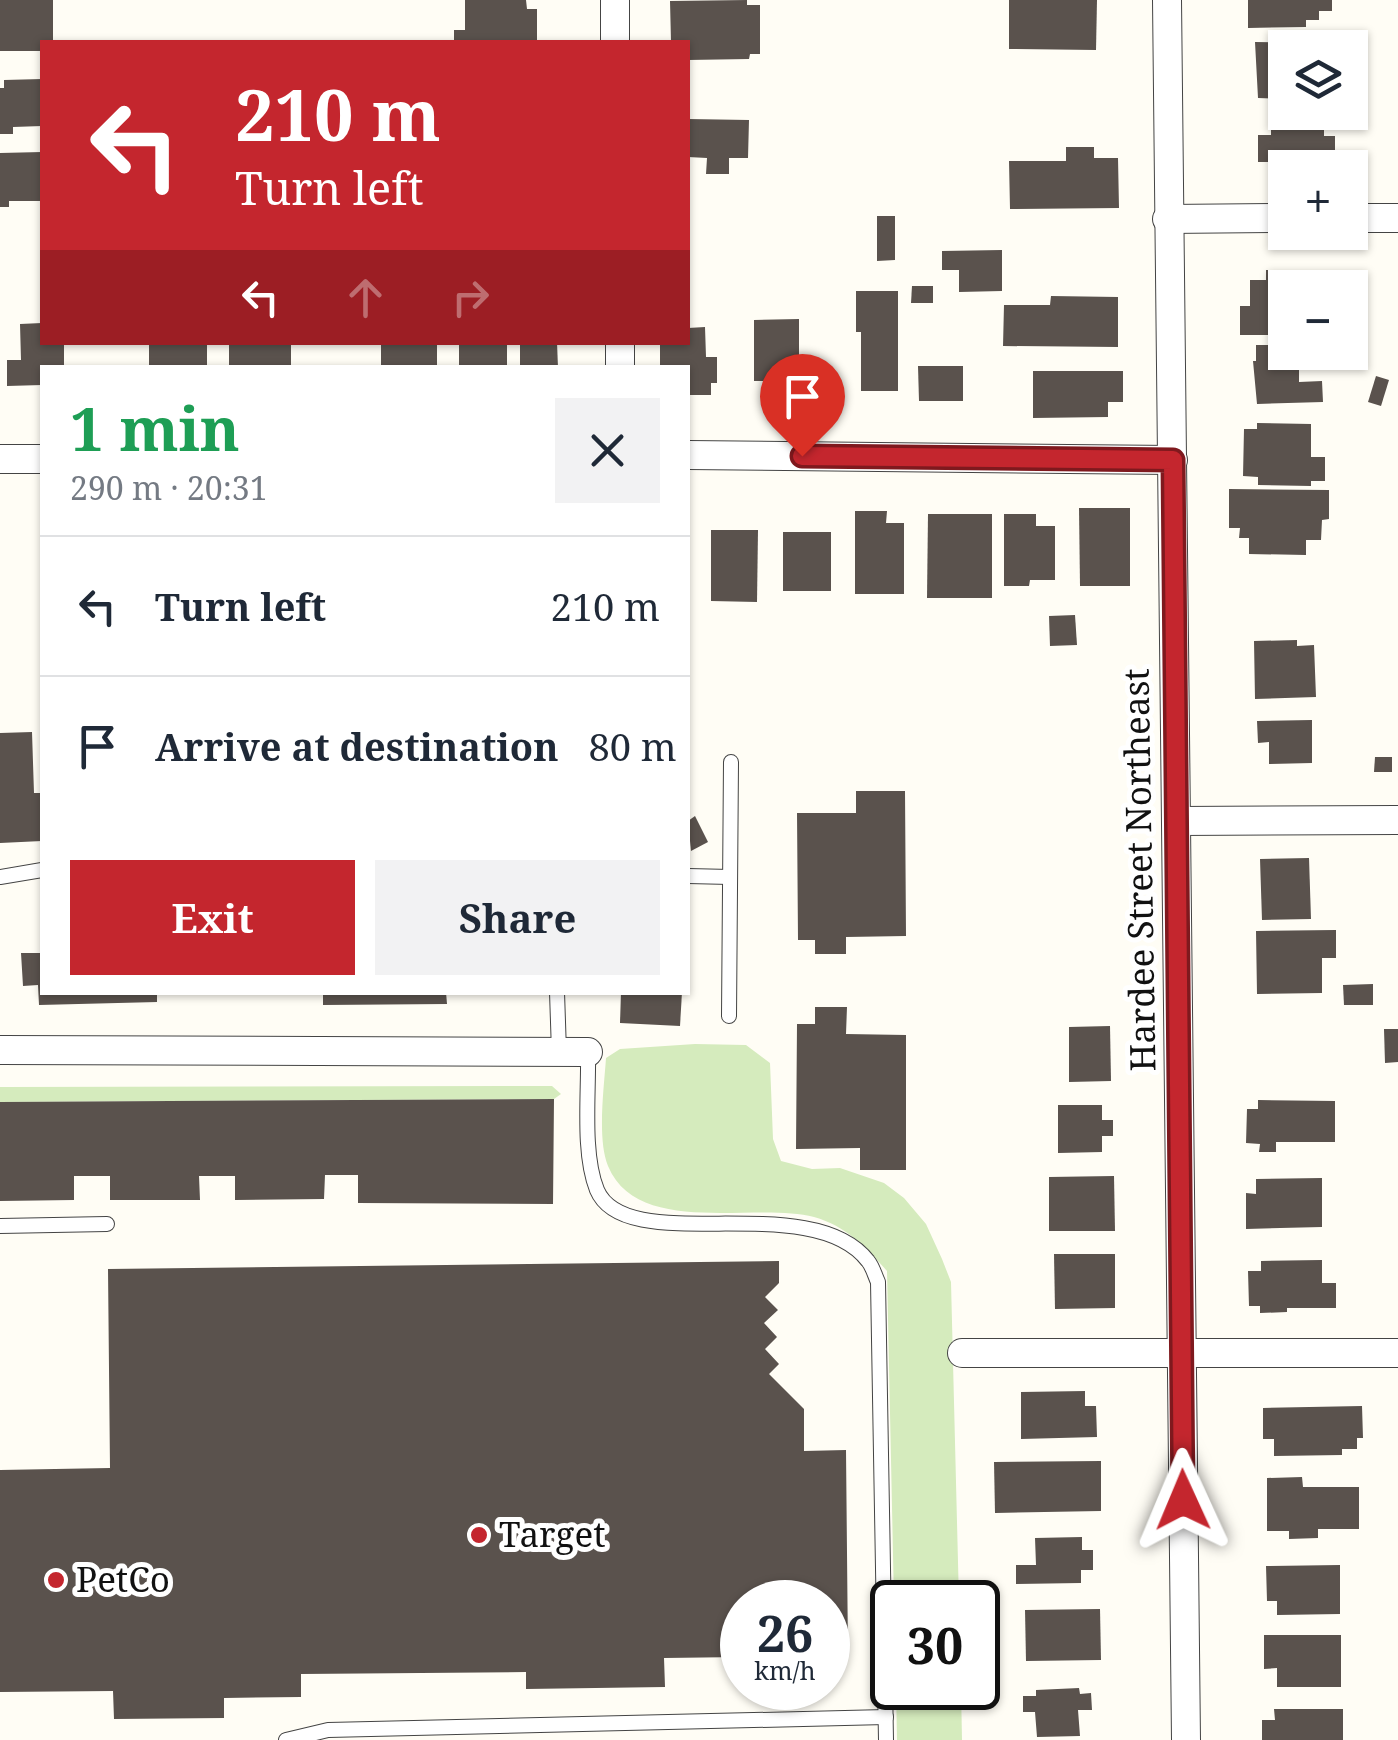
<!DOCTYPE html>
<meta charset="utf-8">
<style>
:root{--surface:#fff;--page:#f2f2f3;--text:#1f2937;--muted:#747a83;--line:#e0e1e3;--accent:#c4262e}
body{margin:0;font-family:"Noto Serif",serif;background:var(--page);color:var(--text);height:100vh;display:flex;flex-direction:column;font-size:38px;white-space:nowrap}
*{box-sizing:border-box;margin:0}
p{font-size:32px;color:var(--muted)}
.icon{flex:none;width:55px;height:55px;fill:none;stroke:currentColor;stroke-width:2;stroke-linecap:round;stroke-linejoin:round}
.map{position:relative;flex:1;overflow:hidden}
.drawer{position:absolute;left:40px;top:365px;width:650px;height:630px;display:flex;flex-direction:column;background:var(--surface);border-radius:0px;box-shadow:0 2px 8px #0004}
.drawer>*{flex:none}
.guide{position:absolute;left:40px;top:40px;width:650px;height:305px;border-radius:0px;box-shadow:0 2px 8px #0004;background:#c4262e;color:#fff;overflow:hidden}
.tools{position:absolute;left:1268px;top:30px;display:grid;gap:20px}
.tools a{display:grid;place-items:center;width:100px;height:100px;border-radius:0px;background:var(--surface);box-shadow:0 2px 8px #0004;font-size:50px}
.speed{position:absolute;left:720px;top:1580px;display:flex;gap:20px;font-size:50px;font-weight:700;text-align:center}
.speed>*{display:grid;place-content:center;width:130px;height:130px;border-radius:50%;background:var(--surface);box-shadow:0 2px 8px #0004;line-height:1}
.speed small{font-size:25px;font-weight:400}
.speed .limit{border:5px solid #111;border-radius:15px;background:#fff;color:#111}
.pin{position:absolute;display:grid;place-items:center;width:85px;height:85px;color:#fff;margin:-102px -42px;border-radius:50% 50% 50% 0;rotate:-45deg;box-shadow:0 0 10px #0007}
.pin .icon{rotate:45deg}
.me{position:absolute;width:110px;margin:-55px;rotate:359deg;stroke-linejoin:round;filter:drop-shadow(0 0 8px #0008)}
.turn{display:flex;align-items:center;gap:35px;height:210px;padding:0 30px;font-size:45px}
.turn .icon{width:130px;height:130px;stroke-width:2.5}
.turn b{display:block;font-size:70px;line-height:85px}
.lanes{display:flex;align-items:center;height:95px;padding:0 30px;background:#0003;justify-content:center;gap:50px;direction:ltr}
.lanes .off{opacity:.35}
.round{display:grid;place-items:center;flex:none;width:105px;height:105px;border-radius:0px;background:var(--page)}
.headline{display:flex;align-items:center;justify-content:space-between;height:170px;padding:0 30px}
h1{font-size:60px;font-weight:700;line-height:75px;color:#1e9e55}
.action{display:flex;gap:20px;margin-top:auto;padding:20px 30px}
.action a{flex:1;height:115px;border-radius:0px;background:var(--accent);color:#fff;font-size:40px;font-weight:700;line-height:115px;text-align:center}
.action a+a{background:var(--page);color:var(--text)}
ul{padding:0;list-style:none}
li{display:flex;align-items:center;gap:30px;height:140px;padding:0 30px;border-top:2px solid var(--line)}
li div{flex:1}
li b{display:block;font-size:38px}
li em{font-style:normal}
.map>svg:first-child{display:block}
.green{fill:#d5ebbd}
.building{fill:#5a524d}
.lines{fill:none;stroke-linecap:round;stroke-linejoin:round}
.service-casing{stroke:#444;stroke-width:16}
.minor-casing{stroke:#444;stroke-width:30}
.service{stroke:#fff;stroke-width:14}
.minor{stroke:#fff;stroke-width:28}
.route-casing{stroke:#7f191e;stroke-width:25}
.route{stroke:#c4262e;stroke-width:18}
.poi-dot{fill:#c4262e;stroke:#fff;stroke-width:4}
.labels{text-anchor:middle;stroke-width:10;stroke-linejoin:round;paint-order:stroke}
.street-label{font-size:35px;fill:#111;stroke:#fff}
.poi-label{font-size:35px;fill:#111;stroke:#fff;text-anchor:start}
</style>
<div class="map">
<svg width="1398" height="1740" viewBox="0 0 1398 1740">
<rect width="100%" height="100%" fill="#fffdf5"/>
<!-- green -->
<g class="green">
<path d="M695,1044L746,1045L770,1063L773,1139L781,1161L812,1169L840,1168L884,1183L904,1198L926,1224L942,1259L951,1282L959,1602H894L887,1271C866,1247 846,1226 814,1217C756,1201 638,1238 608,1166C597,1139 604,1088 606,1058L620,1049Z"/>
<path d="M552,1086L561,1094L554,1099L0,1102V1087Z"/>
<path d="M896,1688H961L962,1740H897Z"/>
</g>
<!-- building -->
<g class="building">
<path d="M0,0H53V42H42V51H0Z"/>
<path d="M465,0H526L527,9H537V42H454V30H465Z"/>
<path d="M747,0V5H760V54H750L749,59L688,60V42H671L670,1Z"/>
<path d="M1009,0H1097L1096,50L1009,49Z"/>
<path d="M1248,0H1332V11H1319V20H1306V27L1248,28Z"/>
<path d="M1255,42L1312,43V48H1285V99L1258,98Z"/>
<path d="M42,79V126L13,127V134H0V88H4V80Z"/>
<path d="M1271,117L1324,118V136H1335V167H1270V162H1258V135H1271Z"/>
<path d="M688,119L749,120L748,158H729V174H706L707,158L688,157Z"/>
<path d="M1066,147H1094V158H1118L1119,208L1010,209L1009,161H1066Z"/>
<path d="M42,152V201H9V207H0V153Z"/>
<path d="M877,216H895V260L877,261Z"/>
<path d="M1002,250V291L959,292V270H942V251Z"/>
<path d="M1266,270H1297V279H1331V288H1285V335H1240V306H1250V280H1266Z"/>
<path d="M912,286H933V303H911Z"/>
<path d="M856,291H898V391H861V332H856Z"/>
<path d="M1051,296L1118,297V347L1003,346L1004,305H1050Z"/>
<path d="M799,319V381H754V320Z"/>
<path d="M42,323V342H64V368H42V385L7,386V360H21L20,324Z"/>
<path d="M705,327L706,357H717V383H711V395H688V368H660V342H688V328Z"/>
<rect x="149" y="342" width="58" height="26"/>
<rect x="229" y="342" width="62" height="26"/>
<rect x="381" y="342" width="56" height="26"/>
<rect x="459" y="342" width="48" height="26"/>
<path d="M520,342H557L558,368H520Z"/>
<path d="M1256,345H1285V352H1325V366H1299V382L1322,381L1323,402L1257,404L1253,361H1256Z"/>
<path d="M918,366H963V401H919Z"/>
<path d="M1033,371H1123V402H1108V417L1033,418Z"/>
<path d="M1376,376L1389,380L1381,406L1368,402Z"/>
<path d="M1257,423L1311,424V457H1325V481H1311V486L1258,485V477L1243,476L1244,429H1257Z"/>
<path d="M1229,489L1329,490V519L1322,520L1321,540H1306V555L1249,554V538H1239L1240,528H1229Z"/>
<path d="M1079,508H1130V586H1080Z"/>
<path d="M855,511H887L886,523H904V594H855Z"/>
<path d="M928,514H992V598H927Z"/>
<path d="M1004,514H1036V526H1055V580H1030L1029,586H1004Z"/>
<path d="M711,530H758L757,602L711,601Z"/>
<rect x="783" y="532" width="48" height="59"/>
<path d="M1075,615L1077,645L1050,646L1049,616Z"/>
<path d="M1297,640V646L1314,645L1316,697L1255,699L1254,641Z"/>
<path d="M1312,720V763L1269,764V742L1258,743L1257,721Z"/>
<path d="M32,732L34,793H42V841L0,843V733Z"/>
<path d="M1375,757H1392V772H1374Z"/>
<path d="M856,791H905L906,936L846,937V954H815V940H798L797,813H856Z"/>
<path d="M695,816L708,842L691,851L688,821Z"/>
<path d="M1309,858L1311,919L1262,920L1260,859Z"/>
<path d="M1336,930V958H1322V993L1257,994L1256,931Z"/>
<path d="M21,953H42V992H157V1002L39,1005L38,985L23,986Z"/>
<path d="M1373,984V1005H1344L1343,985Z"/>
<path d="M323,992H446L447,1004L323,1005Z"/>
<path d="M621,992H682L680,1026L620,1023Z"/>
<path d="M815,1007H847L846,1034L906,1035V1170H860V1148L796,1149L797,1024H815Z"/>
<path d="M1110,1026L1111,1081L1069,1082V1027Z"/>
<path d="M1384,1029H1398V1062L1385,1063Z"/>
<path d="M554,1099L553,1204L358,1203V1175H325L324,1199L235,1200V1176H199L200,1200H110V1176H74V1200L0,1201V1102Z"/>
<path d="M1258,1100L1335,1101V1142H1276V1152H1259L1260,1144L1246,1143L1247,1109H1258Z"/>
<path d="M1058,1105H1102V1120H1113V1136H1102V1152L1058,1153Z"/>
<path d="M1114,1176L1115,1231H1049V1177Z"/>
<path d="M1322,1178V1227L1246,1229V1193L1256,1194V1179Z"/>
<path d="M1054,1254H1115V1308L1055,1309Z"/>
<path d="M1322,1260V1283H1336V1308H1287V1312L1260,1313V1306H1249L1248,1271H1261V1261Z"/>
<path d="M779,1261V1283L765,1297L778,1310L764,1323L777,1337L765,1349L779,1364L769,1374L804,1409V1451L846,1450L848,1655L828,1656V1602H742V1657L664,1658L665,1687L526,1689V1672L301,1674V1697L224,1698V1718L114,1719L113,1691L0,1692V1470L110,1468L108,1269Z"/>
<path d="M1085,1391V1406H1096L1097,1437L1021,1439V1392Z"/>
<path d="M1362,1406L1363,1438H1357V1449H1342V1455L1274,1456V1439H1263V1408Z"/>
<path d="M1101,1461V1511L995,1513L994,1462Z"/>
<path d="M1302,1477L1303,1487H1359V1529H1318V1538L1289,1539V1531H1267V1478Z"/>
<path d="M1082,1537V1550H1093V1570H1081V1583L1016,1584V1565H1036L1035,1538Z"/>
<path d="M1340,1565V1614L1277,1615V1601H1267L1266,1566Z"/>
<path d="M1100,1609L1101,1660L1026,1661L1025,1610Z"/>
<path d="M1264,1635H1341V1687H1277V1668L1264,1669Z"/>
<path d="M1079,1688L1080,1694L1091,1693L1092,1710H1078L1080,1736L1037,1737L1035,1712H1023V1696H1036V1690Z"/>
<path d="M1274,1709H1343V1740H1262V1720H1275Z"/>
</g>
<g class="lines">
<!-- service casing -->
<g class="service-casing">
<g id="service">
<path d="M688,876L730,877"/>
<path d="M0,877L42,870"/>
<path d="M557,992L559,1052"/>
<path d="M729,1016L731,762"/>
<path d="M588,1052C589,1093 582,1153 597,1190C626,1259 811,1187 868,1261C873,1267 875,1276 878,1282L886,1740"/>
<path d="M0,1226L107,1224"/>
<path d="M286,1740L328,1730L886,1717"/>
</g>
</g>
<!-- minor casing -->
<g class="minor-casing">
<g id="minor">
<path d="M615,0V42"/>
<path d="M1167,0L1186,1740"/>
<path d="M1350,218H1398"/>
<path d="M1167,219L1285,218"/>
<path d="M620,342V368"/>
<path d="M688,455L1173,460"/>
<path d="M0,459H42"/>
<path d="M1178,821L1398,820"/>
<path d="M0,1050L588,1052"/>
<path d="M962,1353H1398"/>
</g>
</g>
<!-- service -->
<use href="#service" class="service"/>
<!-- minor -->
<use href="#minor" class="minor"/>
</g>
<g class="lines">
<!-- route casing -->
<g class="route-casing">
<path id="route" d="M802,456L1173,460L1183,1500"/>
</g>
<!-- route -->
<use href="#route" class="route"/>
</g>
<!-- markers -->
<g class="poi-dot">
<circle cx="479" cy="1535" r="10"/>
<circle cx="56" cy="1580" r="10"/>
</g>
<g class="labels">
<!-- street labels -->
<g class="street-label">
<text transform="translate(1140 870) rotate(-91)" y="12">Hardee Street Northeast</text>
</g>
<!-- poi labels -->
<g class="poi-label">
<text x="499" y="1547">Target</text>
<text x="76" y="1592">PetCo</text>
</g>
</g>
</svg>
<div class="tools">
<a><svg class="icon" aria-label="layers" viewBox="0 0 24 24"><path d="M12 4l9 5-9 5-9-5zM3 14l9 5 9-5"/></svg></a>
<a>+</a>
<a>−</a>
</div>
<div class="speed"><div>26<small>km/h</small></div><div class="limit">30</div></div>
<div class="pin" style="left:802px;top:456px;background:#d93025"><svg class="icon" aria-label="arrive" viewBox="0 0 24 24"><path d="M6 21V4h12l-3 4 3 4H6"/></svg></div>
<svg class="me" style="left:1183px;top:1500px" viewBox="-20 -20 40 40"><path d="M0-17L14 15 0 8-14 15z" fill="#c4262e" stroke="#fff" stroke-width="4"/></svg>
<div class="guide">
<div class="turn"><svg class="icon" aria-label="left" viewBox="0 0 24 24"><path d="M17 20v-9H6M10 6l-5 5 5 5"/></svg><div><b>210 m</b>Turn left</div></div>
<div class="lanes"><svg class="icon" aria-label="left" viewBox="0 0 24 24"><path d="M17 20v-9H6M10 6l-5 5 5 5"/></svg><svg class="icon off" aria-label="ahead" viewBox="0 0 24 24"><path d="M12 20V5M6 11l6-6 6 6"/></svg><svg class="icon off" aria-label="right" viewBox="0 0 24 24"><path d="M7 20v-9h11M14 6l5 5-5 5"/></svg></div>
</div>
<section class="drawer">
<div class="headline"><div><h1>1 min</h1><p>290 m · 20:31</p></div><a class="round"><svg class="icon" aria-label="close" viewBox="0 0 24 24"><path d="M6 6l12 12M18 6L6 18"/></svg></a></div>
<ul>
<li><svg class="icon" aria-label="left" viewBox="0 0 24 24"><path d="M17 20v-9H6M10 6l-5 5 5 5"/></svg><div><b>Turn left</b></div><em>210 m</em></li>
<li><svg class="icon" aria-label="arrive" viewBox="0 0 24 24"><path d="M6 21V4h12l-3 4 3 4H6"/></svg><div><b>Arrive at destination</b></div><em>80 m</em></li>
</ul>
<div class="action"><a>Exit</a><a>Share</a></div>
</section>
</div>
